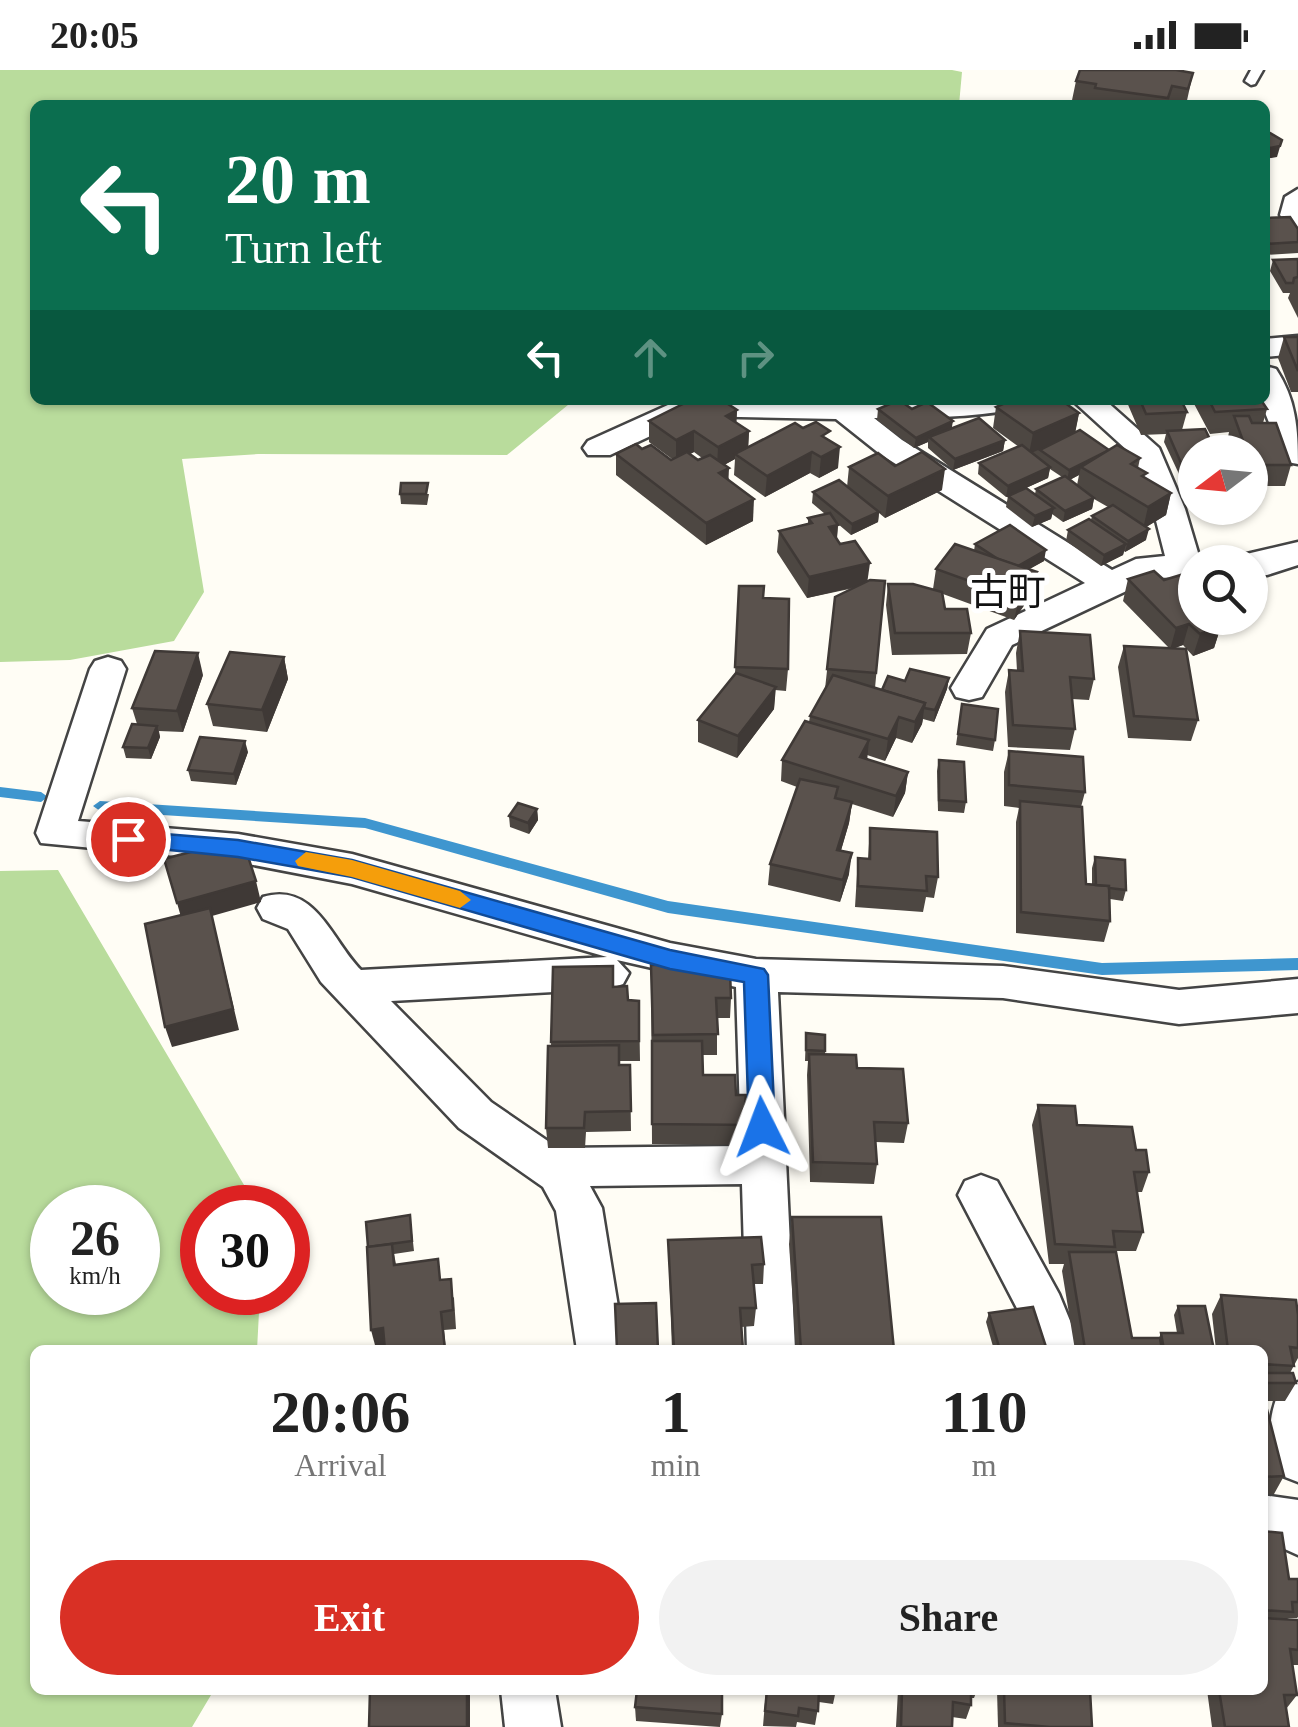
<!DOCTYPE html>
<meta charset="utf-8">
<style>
:root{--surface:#fff;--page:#f2f2f2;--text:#222;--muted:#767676;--accent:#d93025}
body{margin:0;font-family:"Times New Roman","Noto Sans JP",serif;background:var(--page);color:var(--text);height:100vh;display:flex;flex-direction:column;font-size:38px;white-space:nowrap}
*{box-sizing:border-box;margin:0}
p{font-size:32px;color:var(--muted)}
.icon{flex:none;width:55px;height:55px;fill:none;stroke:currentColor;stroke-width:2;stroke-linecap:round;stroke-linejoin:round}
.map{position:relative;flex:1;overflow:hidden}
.drawer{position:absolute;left:30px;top:1275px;width:1238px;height:350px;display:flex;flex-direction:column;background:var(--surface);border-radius:15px;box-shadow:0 2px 8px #0004}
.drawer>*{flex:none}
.banner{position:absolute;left:30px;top:30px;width:1240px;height:305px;border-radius:15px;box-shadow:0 2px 8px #0004;background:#0b6e4f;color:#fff;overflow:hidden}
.needle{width:65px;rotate:254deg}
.controls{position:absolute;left:1178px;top:365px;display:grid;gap:20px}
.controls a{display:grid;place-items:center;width:90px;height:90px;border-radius:50%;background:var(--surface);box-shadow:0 2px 8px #0004;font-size:50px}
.speed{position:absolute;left:30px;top:1115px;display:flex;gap:20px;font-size:50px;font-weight:700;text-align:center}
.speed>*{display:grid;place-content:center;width:130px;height:130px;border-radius:50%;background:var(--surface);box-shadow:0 2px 8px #0004;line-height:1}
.speed small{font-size:25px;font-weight:400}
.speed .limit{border:15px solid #d22;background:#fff;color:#111}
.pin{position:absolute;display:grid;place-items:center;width:85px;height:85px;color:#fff;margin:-42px;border:5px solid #fff;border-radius:50%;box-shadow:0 2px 10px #0007}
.me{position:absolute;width:110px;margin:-55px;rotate:357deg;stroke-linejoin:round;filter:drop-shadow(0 0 8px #0008)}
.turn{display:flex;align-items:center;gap:35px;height:210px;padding:0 30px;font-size:45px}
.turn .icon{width:130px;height:130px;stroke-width:2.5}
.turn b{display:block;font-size:70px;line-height:85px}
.lanes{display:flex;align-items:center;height:95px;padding:0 30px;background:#0003;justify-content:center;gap:50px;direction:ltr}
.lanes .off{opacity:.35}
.eta{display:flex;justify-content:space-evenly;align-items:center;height:170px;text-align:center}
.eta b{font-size:60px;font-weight:700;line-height:70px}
.action{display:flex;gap:20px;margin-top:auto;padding:20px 30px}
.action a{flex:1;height:115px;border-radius:60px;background:var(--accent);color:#fff;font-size:40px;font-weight:700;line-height:115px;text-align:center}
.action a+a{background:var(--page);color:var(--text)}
.status{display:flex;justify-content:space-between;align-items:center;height:70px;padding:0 50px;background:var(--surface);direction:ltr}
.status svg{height:28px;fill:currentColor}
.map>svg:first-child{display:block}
.forest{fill:#b9dc9c;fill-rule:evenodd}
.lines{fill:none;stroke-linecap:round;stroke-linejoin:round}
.stream{fill:#3f96cf;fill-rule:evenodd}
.lane-casing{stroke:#444;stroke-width:5}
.street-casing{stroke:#444;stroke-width:5}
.lane{fill:#fff;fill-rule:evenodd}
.street{fill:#fff;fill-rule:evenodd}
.wall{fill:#4d4742;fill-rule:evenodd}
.shaded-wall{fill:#3f3936}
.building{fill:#5a524d;stroke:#3f3936;stroke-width:2.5}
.route{fill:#1a73e8;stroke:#114b97;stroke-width:2.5}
.slow{fill:#f59e0b}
.labels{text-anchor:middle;stroke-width:10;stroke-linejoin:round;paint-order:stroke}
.quarter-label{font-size:38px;fill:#111;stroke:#fff}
</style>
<div class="status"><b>20:05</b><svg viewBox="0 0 49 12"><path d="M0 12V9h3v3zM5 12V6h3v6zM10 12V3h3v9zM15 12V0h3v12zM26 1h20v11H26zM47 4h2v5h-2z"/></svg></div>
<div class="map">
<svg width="1298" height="1657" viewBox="0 0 1298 1657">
<rect width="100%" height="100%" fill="#fffdf5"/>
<!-- forest -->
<g class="forest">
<path d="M0,0H952L962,2L959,35H35V330H574L507,385L258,384L182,389L204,522L174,571L70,590L0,592Z"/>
<path d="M58,800L257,1137L202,1138V1222L260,1223L257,1280H35V1620H214L192,1657H0V801ZM52,1138H138V1222H52Z"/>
</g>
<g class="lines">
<!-- stream -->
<g class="stream">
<path d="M0,717L41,722L48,727L41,732L0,727Z"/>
<path d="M100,731L365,748L668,831L1102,893L1298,888V900L1102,905L668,843L365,758L100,741L93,736Z"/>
</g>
<!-- lane casing -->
<g class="lane-casing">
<path id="lane" d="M1251,0H1263L1255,14L1251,15L1245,11Z"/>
</g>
<!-- street casing -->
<g class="street-casing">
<g id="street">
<path d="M1298,119V157L1288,155L1280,145L1285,127Z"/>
<path d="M1298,266V284L1265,287V269Z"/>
<path d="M1265,296L1276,299C1296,329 1298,359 1298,394L1287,392L1282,385L1260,330H1265Z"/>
<path d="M679,330H1033L1029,336C979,349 925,347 874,348L902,370L1112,500L1136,489L1165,486L1153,439L1129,382L1072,330H1105L1159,378L1185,439L1199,486L1210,492H1195V507L1154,508L1012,575L982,627L969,630L956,627L951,618L987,559L1085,513L880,384L836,349L693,346L610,385H588L583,378L588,371Z"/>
<path d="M1298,472V495L1267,505H1250V492H1234L1238,486Z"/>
<path d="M108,587L121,591L126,599L78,751L238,764L352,784L670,873L756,889L1003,896L1179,920L1298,909V943L1179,954L1003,928L778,922L795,1280H747L742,1114L590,1116L602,1138L625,1280H577L556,1141L543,1117L459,1058L321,912L288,859L263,849L257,838L263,827C315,811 332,871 361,900L607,887L352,814L238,792L41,773L36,763L90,599L95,591ZM617,890L736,917L741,1076L558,1078L491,1032L391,931L608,919L623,914L629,903Z"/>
<path d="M981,1105L997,1111L1059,1224L1082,1280H1034L1021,1246L958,1125L965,1111Z"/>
<path d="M1298,1312V1412L1280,1405C1267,1374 1267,1349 1280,1319Z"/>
<path d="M1262,1425L1298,1430V1485L1278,1476L1262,1475Z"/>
<path d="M501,1620H555L561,1657H505Z"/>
</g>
</g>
<!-- lane -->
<use href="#lane" class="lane"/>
<!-- street -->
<use href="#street" class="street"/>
</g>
<!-- wall -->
<g class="wall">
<path d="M1080,0H1184L1183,2L1193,3L1186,35H1071L1076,11Z"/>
<path d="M1265,148L1298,159V183L1265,185Z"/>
<path d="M1298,189V248L1288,228L1290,223H1283L1270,201L1273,190Z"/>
<path d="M1284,267H1298V322H1291L1278,288Z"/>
<path d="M1126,330H1181L1187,342L1182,360L1195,382V431L1185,410L1187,404H1179L1164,372L1166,364L1141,365Z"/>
<path d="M1192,330H1261L1267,339L1263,353L1291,395L1285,416H1250V382H1233L1228,367L1229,362L1210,364Z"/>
<path d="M996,337L1079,343L1075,362L1109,380L1140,388L1138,398L1146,408L1171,423L1166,445L1146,457V470L1125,482L1124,481L1123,485L1101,496L1066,471L1068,460L1091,450L1092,446L1108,437L1094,429L1092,439L1063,452L1052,444L1051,449L1032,457L1006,437L1008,426L1006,427L978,404L979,393L1019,377L993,358ZM1050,399L1062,407L1036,419L1035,424L1026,418L1048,408ZM1079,405L1077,415L1070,410Z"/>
<path d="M878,339H912L952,358L1005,370L1003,381L953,400L928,378V372L914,378L877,350Z"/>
<path d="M737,340L736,353L749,361L748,377L803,358L830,370L838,398L819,408L810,403L765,427L734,405L735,389L724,395L729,410L753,451L706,475L616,405V384L642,379L671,390L672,389L649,372V351ZM694,382L702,388L698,390L690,384Z"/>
<path d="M895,396L942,420L885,448L879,443L878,452L851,465L838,454L837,469L868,511H885L875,618L882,620L905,611L949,608L947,619L934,652L923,649L922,654L912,673L896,668L885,691L867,685V689L908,702L905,723L893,747L852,734L849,753L841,780L849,804L840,832L768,815L770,794L797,717L781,711L782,690L809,652L810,646L825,619L835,527L854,518L807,528L777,482L779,461L808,454V448L825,444L812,433L813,422L847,417L849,397Z"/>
<path d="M400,424H429L427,435L401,434Z"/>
<path d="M1198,438H1241L1240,442L1201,444Z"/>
<path d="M975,474L1044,491L1029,499L1037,502L1032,524L1014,550L943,524L945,539L971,563L967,584L892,585L886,535L888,514L933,519L936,499L974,481Z"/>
<path d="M1128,509L1195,548H1219L1217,553L1221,556L1214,578L1193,586L1183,575L1174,578L1198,650L1191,671L1128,668L1118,597L1124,576L1169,578L1123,531Z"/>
<path d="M739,516L763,528L788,599L786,621L775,620L774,639L737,688L698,672V650L735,604Z"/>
<path d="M1020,561L1094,609L1089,630L1072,629L1075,659L1070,680L1008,677L1005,622L1009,600L1017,601L1016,583Z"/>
<path d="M284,587L288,609L267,662L213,656L207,634Z"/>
<path d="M203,605L183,662L159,661L160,667L151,689L126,688L123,677L137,654L132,638Z"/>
<path d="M962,634L995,670L993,681L956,675Z"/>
<path d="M1009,681L1085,722L1081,737L1086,814H1092V798L1095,787L1126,820L1123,831L1110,829V851L1104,872L1016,863V752L1019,738L1004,736V702Z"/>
<path d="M248,682L236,715L191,711L188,700Z"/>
<path d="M939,690L966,732L964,743L938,741L937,701Z"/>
<path d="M537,739L538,750L529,764L510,757L509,746Z"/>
<path d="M870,758L938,807L934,828L926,827L923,842L855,837L858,788L868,789Z"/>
<path d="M651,895L697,902L731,928L730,948H717V985H702L703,1005L736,1025L745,1034L752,1055L751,1075L652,1074Z"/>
<path d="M553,897L614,917L628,930L639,931L640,991H619V995H630L631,1061L586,1062L585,1078H548L546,1058L551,976Z"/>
<path d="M806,963L825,965V985L857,998L908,1053L904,1073L875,1072L877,1094L874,1114L810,1112L807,1005L808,991H805Z"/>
<path d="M1038,1035L1077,1055L1136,1080L1149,1102L1142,1122H1137L1143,1162L1136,1181H1114L1113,1182L1132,1268H1159L1161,1263H1177L1174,1245L1178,1236L1214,1280H1075L1062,1201L1064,1194H1049L1032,1055Z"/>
<path d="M410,1145L414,1181L394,1184L396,1194L441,1210L454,1228L456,1259L444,1260L446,1280H385L384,1277L376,1279L367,1177Z"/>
<path d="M792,1147L894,1280H796L789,1174Z"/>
<path d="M668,1170L764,1194L763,1214H753L756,1238L754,1256L741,1257L743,1280H672Z"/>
<path d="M1221,1225L1298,1245V1288L1290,1303L1296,1313L1285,1331H1265L1284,1406L1274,1424H1262V1280H1216L1212,1244Z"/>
<path d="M989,1243L1047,1280H994L986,1252Z"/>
<path d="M1262,1461L1289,1509L1298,1532V1547L1297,1548H1289L1287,1549L1298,1550V1595H1292L1297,1625L1286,1639L1289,1657H1212L1207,1620H1262Z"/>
<path d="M766,1620H836L833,1634L819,1632L815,1655L797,1652L796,1657L763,1656Z"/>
<path d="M898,1620H977L974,1628H971V1635L966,1649L952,1647V1657H896Z"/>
<path d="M997,1620H1090L1092,1657H998Z"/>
<path d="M635,1637L722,1644L720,1657L636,1651Z"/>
</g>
<!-- shaded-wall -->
<g class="shaded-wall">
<path d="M1282,70L1277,87L1265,89V79Z"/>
<path d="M737,340L736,361L726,346Z"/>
<path d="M1079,343L1075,364L1029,384L1033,363Z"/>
<path d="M953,351L951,362L929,367L928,372L914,378L916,368Z"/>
<path d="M694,361V382L676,391V370Z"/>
<path d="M749,361L748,382L735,384V389L717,399L718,377Z"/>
<path d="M1005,370L1003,381L953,400L955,389Z"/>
<path d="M840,377L838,398L819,408L821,387Z"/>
<path d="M1109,380L1081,397L1079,405L1067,411L1069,400Z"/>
<path d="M812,382L810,403L765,427L767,406Z"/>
<path d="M1050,397L1048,408L1006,427L1008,416Z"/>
<path d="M729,398L728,420L719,403Z"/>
<path d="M945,399L942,420L885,448L888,426Z"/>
<path d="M1171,423L1166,445L1143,459L1148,437Z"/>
<path d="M1094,428L1092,439L1063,452L1065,441Z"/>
<path d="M754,429L753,451L706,475V453Z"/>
<path d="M1054,438L1051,449L1032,457L1035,446Z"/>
<path d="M879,442L878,452L851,465L852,454Z"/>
<path d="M838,455L836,476L829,457Z"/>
<path d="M1149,459L1146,470L1125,482L1128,471Z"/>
<path d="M1126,474L1123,485L1101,496L1104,485Z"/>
<path d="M1046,480L1044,491L1010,510L1012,499Z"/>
<path d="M870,493L867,514L807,528L809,507Z"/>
<path d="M1037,502L1032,524L1014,550L1019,529Z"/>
<path d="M1208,548H1219L1216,558L1221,556L1214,578L1193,586L1200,564Z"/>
<path d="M1189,554L1183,575L1170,580L1176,558Z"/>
<path d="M198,583L203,605L183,662L177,641Z"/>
<path d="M284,587L288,609L267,662L262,640Z"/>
<path d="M949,608L947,619L934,652L935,640Z"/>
<path d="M776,617L774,639L737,688L738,666Z"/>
<path d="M925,633L922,654L912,673L915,652Z"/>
<path d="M899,647L896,668L885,691L888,669Z"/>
<path d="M157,656L160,667L151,689L148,678Z"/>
<path d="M869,670L867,692L860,687Z"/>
<path d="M245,671L248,682L236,715L234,704Z"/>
<path d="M908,702L905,723L893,747L896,726Z"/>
<path d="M852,732L849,753L835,801L837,780Z"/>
<path d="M537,739L538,750L529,764L528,753Z"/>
<path d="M852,783L849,804L840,832L843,810Z"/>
<path d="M256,811L261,832L212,846L239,960L172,977L165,957L183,854L177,833Z"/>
<path d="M383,1258L387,1276L376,1279L371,1260Z"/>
<rect x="467" y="1620" width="3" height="37"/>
</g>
<!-- building -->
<g class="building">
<path d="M1080,0H1176L1193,3L1188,19L1172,16L1168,28L1095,18L1096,14L1076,11Z"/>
<path d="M1265,60L1282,70L1280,76L1265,79Z"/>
<path d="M1290,147L1298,159V172L1265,174V148Z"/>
<path d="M1298,189V207L1294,208L1293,213H1286L1273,190Z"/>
<path d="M1284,267H1298V301Z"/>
<path d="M691,330H722L737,340L726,346L749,361L718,377L694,361L676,370L649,351Z"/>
<path d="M899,330L912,339L927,332L953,351L916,368L878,339Z"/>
<path d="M1012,330H1061L1079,343L1033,363L996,337Z"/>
<path d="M1140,330H1181L1187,342L1146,344Z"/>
<path d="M1209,330H1261L1267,339L1215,342Z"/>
<path d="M1234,346H1249L1252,353H1276L1291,395H1251L1250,382H1247Z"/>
<path d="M979,348L1005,370L955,389L929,367Z"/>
<path d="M816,352L830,361L822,366L840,377L821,387L812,382L767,406L735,384L795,353L803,358Z"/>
<path d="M1205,359L1216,382H1195V393H1181L1167,361Z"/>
<path d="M1080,360L1109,380L1069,400L1040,380Z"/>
<path d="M636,374L642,379L651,375L671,390L687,382L698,390L710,385L729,398L719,403L754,429L706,453L616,384Z"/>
<path d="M1022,375L1050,397L1008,416L979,393Z"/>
<path d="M1117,375L1140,388L1131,394L1147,403L1142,406L1171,423L1148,437L1081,397Z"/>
<path d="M922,382L945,399L888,426L849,397L878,383L895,396Z"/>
<path d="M1195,398V414L1188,399Z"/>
<path d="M1065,406L1094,428L1065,441L1036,419Z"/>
<path d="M839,410L879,442L852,454L813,422Z"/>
<path d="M401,413H428L426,424H400Z"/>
<path d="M1026,418L1054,438L1035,446L1008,426Z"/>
<path d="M1113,435L1149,459L1128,471L1092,446Z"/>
<path d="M830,443L838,455L829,457L840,474L855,471L870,493L809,507L779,461L812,453L808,448Z"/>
<path d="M1089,449L1126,474L1104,485L1068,460Z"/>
<path d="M1010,455L1046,480L1018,496L998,489L975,474Z"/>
<path d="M955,474L1037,502L1019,529L936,499Z"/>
<path d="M1154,501L1164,510L1184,504L1195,514V548H1212L1221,556L1200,564L1189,554L1176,558L1128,509Z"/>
<path d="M870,510L885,511L876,603L827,599L835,527Z"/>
<path d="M888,514H913L942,522L945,539H967L971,563H895Z"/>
<path d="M739,516H764L763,528L789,529L788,599L735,597Z"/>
<path d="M1020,561L1090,565L1094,609L1070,607L1075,659L1013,655L1009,600L1023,601Z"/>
<path d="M1124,576L1186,579L1198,650L1134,646Z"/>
<path d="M155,581L198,583L177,641L132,638Z"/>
<path d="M230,582L284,587L262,640L207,634Z"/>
<path d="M910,599L949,608L935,640L924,638L925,633L882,620L888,606L905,611Z"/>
<path d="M736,603L776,617L738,666L698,650Z"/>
<path d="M833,605L925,633L915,652L899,647L888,669L810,646Z"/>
<path d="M962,634L998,639L995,670L958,664Z"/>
<path d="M805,651L869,670L860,687L908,702L896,726L782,690Z"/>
<path d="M132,654L157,656L148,678L123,677Z"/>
<path d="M200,667L245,671L234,704L188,700Z"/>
<path d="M1009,681L1083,687L1085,722L1009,715Z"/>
<path d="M939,690L964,692L966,732L939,730Z"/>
<path d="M800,709L838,717L835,728L852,732L837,780L852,783L843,810L770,794Z"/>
<path d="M1020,731L1082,737L1086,814L1109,816L1110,851L1021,842Z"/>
<path d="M518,733L537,739L528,753L509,746Z"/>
<path d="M870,758L937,762L938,807L926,806L927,821L858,816V788L870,789Z"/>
<path d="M225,773L229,785L246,780L256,811L177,833L164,789Z"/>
<path d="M1095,787L1125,790L1126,820L1109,818V816L1096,815Z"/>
<path d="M210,838L233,939L165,957L145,854Z"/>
<path d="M696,894L697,902L730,901L731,928H716L718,964L653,965L651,895Z"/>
<path d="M613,896V917L627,916L628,930L639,931V971L551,972L553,897Z"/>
<path d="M806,963L825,965V981L806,980Z"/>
<path d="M652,971H702L703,1005H735L736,1025H746L745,1034H752V1055L652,1054Z"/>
<path d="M619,975V995H630L631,1041L585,1042L584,1058H546L548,976Z"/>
<path d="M809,984L856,985L857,998L903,999L908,1053L874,1052L877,1094L813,1092Z"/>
<path d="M1038,1035L1075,1036L1077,1055L1132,1057L1136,1080H1146L1149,1102H1134L1143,1162L1113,1161L1115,1177L1055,1174Z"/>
<path d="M410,1145L412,1171L368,1177L366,1152Z"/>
<path d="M792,1147H881L894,1280H801Z"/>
<path d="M761,1167L764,1194L752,1195L756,1238H740L743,1280H674L668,1170Z"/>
<path d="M392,1174L394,1195L438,1189L440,1210L451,1209L453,1240L441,1242L445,1280H385L383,1258L371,1260L367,1177Z"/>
<path d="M1069,1182H1116L1132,1268H1160L1162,1280L1085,1279Z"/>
<path d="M1221,1225L1296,1230L1298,1245V1278L1290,1277L1294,1296L1262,1294V1280H1228Z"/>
<path d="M656,1233L658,1280H617L615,1234Z"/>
<path d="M1178,1236H1205L1214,1280H1164L1161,1263H1183Z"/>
<path d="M1033,1237L1047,1280H1000L989,1243Z"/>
<path d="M1262,1303H1293L1296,1313H1262Z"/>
<path d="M1262,1320L1284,1406L1262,1407Z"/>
<path d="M1262,1461L1282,1463L1289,1509H1298V1532H1292L1293,1542L1262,1540Z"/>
<path d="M1262,1548L1298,1550V1580L1290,1579L1297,1625H1284L1289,1657H1225L1219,1620H1262Z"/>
<path d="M370,1620H467V1657H369Z"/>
<path d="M637,1620H722V1644L635,1637Z"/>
<path d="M767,1620H819L818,1641L799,1638L798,1646L765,1641Z"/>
<path d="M902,1620H971V1635L953,1632L952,1657H901Z"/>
<path d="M1004,1620H1090L1092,1657H1050L1005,1653Z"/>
</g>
<!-- route -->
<path class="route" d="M128,761L238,770L352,790L670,880L764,899L768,905L775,1057L771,1064L762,1068L753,1064L749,1057L744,912L670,899L352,807L238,787L121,775L117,769L121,763Z"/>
<!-- slow -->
<path class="slow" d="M306,782L352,790L460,821L471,830L460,838L352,807L298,796L295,791Z"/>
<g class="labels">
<!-- quarter labels -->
<g class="quarter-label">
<text x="1008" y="535">古町</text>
</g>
</g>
</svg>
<div class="controls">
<a><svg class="needle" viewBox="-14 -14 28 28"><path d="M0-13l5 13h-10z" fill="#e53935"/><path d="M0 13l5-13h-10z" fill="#767676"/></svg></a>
<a><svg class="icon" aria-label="search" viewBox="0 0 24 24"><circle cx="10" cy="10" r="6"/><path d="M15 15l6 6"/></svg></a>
</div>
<div class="speed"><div>26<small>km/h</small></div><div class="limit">30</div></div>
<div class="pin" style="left:128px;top:769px;background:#d93025"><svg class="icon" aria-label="arrive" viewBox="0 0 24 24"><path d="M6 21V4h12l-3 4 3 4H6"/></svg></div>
<svg class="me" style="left:762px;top:1057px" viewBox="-20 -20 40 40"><path d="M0-17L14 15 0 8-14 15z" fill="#1a73e8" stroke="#fff" stroke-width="4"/></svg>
<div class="banner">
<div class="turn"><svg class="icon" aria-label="left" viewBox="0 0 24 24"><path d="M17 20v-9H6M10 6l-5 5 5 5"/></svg><div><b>20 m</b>Turn left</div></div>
<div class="lanes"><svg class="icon" aria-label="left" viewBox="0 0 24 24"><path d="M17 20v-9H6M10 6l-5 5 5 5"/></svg><svg class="icon off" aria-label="ahead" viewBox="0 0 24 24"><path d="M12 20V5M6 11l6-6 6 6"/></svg><svg class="icon off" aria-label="right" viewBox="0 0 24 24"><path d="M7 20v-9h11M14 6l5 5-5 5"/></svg></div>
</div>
<section class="drawer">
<div class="eta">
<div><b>20:06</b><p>Arrival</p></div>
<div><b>1</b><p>min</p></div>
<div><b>110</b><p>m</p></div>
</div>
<div class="action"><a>Exit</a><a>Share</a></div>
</section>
</div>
